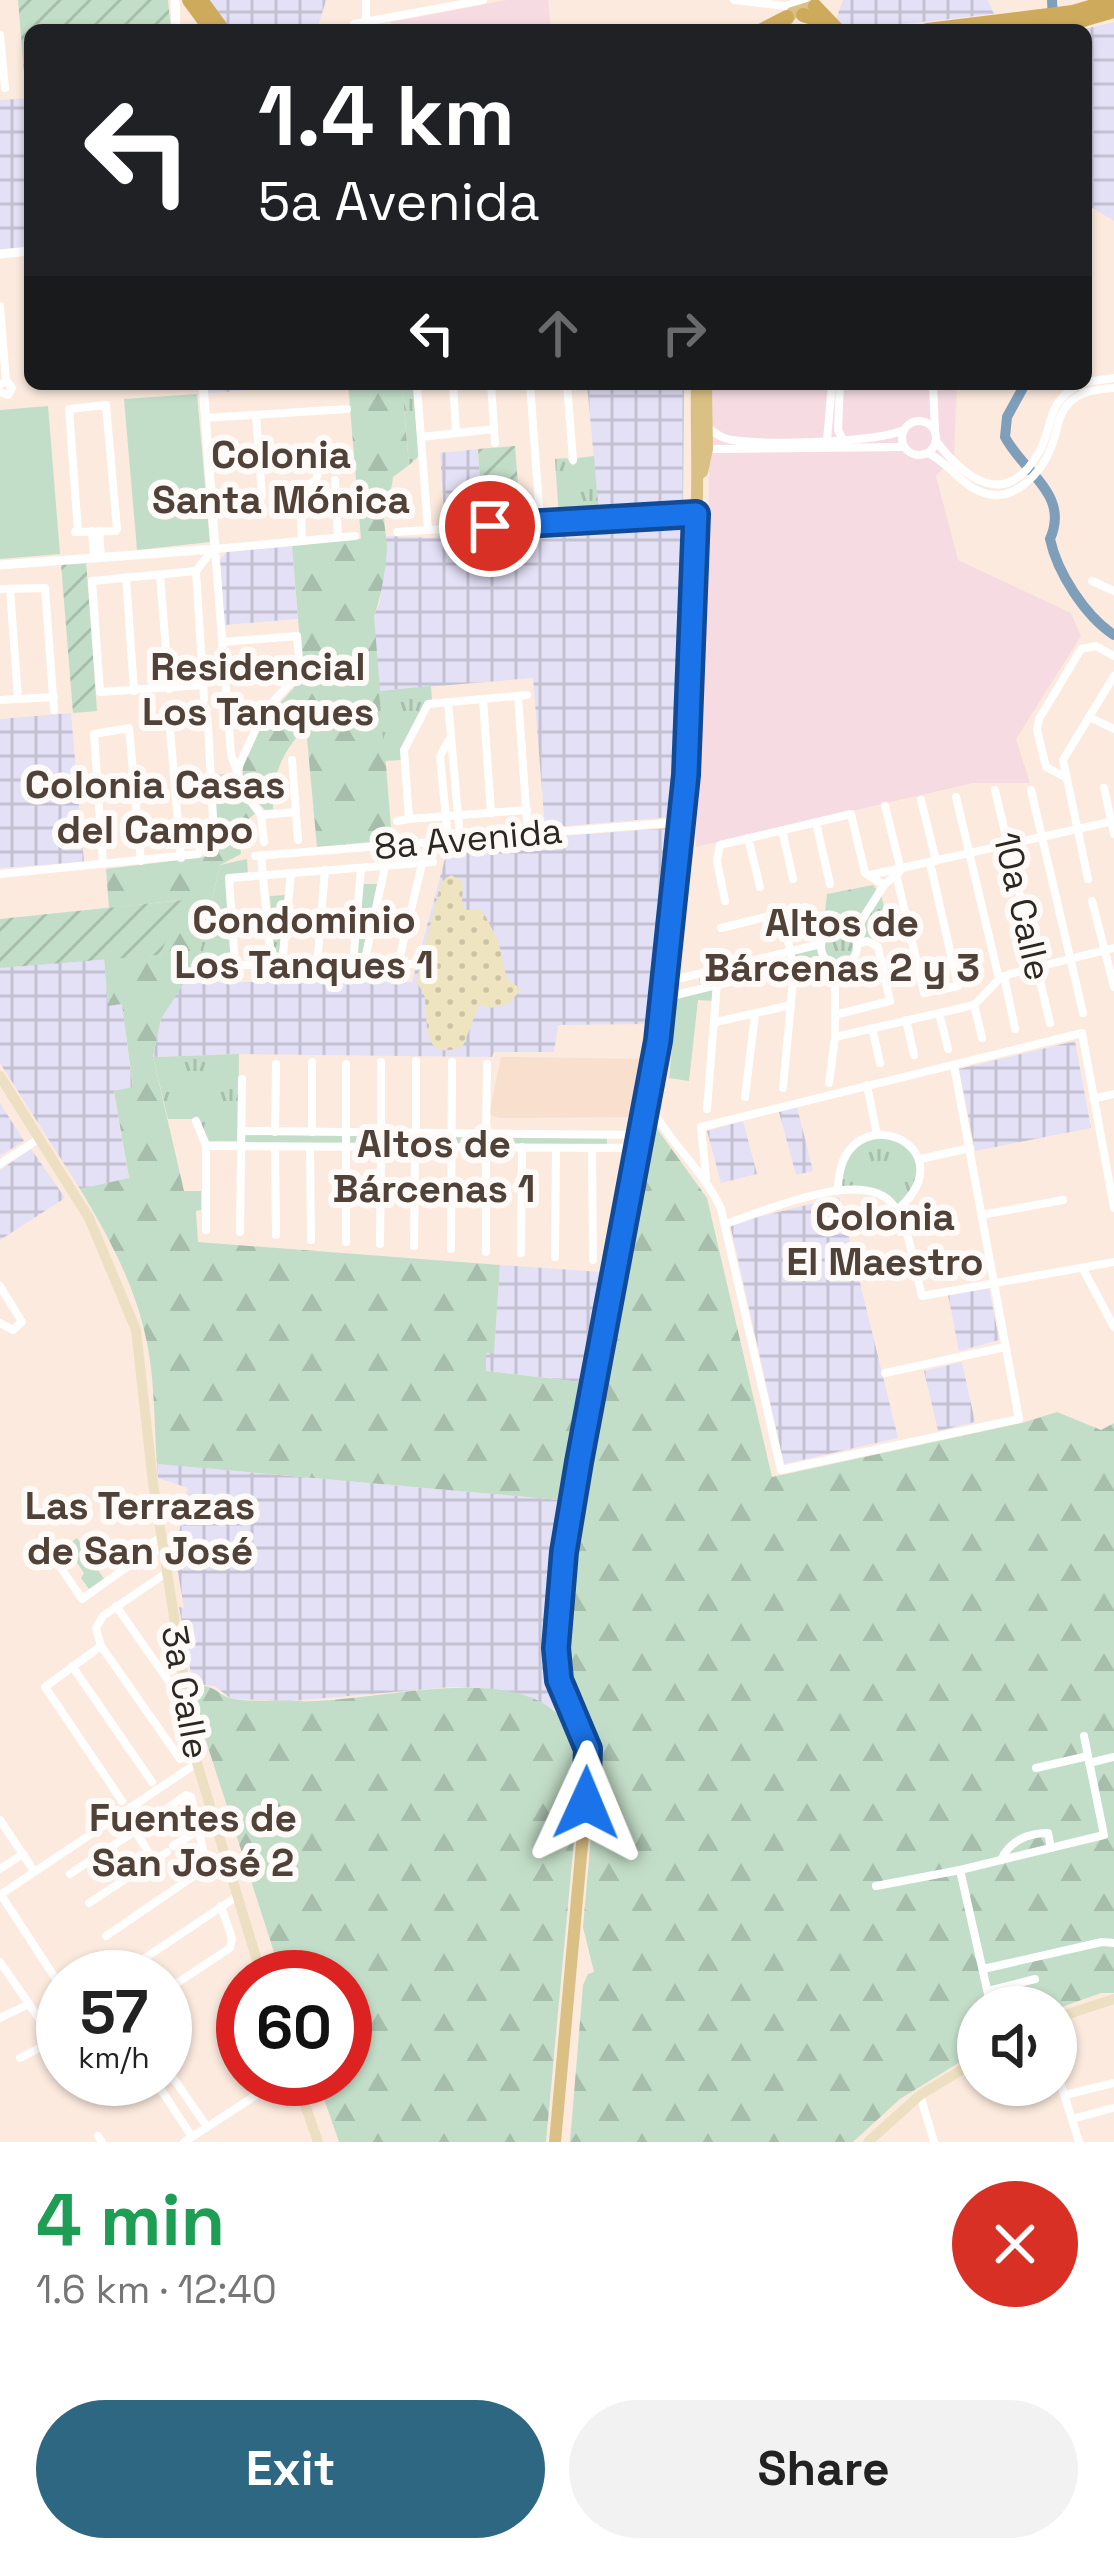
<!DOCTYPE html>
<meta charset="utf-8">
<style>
:root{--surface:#fff;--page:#f2f2f2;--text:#222;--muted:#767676;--accent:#2e6781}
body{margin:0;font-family:"Space Grotesk",sans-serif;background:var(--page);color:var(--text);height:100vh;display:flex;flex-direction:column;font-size:45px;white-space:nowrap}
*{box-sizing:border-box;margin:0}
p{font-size:39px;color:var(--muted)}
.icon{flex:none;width:66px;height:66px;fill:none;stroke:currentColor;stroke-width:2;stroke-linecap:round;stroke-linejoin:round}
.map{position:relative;height:2142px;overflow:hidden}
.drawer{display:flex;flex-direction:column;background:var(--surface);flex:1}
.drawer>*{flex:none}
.top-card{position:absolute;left:24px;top:24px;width:1068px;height:366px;border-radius:18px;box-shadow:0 3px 9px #0004;background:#202124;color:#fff;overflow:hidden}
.buttons{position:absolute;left:957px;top:1986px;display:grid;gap:24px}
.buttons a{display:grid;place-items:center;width:120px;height:120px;border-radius:50%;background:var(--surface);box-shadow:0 3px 9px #0004;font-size:60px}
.speed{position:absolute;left:36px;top:1950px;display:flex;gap:24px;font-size:60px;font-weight:700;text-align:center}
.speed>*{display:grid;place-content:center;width:156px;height:156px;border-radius:50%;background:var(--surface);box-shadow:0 3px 9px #0004;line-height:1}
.speed small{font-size:30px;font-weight:400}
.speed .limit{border:18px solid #d22;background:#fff;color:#111}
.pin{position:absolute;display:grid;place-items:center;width:102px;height:102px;color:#fff;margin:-51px;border:6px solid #fff;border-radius:50%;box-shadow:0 3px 12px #0007}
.me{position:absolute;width:132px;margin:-66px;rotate:1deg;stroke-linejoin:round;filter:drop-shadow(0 0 9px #0008)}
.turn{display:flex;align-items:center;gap:42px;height:252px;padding:0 36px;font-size:54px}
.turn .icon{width:156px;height:156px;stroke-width:2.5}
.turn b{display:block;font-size:84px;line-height:102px}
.lanes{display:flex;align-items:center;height:114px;padding:0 36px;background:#0003;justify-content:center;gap:60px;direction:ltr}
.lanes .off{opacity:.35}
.round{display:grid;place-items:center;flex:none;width:126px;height:126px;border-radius:63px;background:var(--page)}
.summary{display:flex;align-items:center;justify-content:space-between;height:204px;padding:0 36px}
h1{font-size:72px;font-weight:700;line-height:90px;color:#1e9e55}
.action{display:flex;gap:24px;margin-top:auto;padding:24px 36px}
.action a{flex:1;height:138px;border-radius:72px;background:var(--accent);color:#fff;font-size:48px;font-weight:700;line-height:138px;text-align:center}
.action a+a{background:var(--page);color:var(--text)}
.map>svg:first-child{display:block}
.commercial{fill:#f6dce2}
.industrial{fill:url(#industrial-grid)}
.built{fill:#f8dfce}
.grass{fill:#c3dec8}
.forest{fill:url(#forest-firs)}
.sand{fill:url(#sand-dots)}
.park{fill:url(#park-tufts)}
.garden{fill:url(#garden-furrows)}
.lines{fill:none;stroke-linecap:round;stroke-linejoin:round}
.river{stroke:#7e9eb9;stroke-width:10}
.minor{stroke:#fff;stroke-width:8}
.tertiary{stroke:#fff;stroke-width:9}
.secondary{stroke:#ede0c2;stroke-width:10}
.primary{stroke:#dac085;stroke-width:12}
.trunk{stroke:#ceab5c;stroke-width:14}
.route-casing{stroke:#114b97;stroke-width:30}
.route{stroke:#1a73e8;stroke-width:21}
.labels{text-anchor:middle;stroke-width:12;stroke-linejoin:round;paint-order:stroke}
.street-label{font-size:36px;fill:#2d2722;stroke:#fefaf8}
.neighbourhood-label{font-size:39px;font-weight:bold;fill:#504238;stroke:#fefaf8}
</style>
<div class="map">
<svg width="1114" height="2142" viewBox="0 0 1114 2142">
<defs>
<pattern id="industrial-grid" width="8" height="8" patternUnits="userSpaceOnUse" patternTransform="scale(3)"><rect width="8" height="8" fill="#e4e1f7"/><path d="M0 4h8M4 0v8" fill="none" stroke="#c4c1d3"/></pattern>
<pattern id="forest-firs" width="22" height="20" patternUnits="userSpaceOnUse" patternTransform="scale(3)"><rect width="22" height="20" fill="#c3dec8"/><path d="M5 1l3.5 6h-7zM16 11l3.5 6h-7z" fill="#a8beac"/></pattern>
<pattern id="sand-dots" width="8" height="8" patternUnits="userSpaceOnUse" patternTransform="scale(3)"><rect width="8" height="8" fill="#eee4bf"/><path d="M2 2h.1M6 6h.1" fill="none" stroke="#ccc4a4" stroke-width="1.8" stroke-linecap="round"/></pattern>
<pattern id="park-tufts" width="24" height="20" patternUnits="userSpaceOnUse" patternTransform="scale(3)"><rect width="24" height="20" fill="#c3dec8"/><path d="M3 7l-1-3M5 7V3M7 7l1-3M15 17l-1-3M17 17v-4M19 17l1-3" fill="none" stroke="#a8beac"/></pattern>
<pattern id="garden-furrows" width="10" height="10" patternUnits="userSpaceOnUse" patternTransform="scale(3)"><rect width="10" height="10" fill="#c3dec8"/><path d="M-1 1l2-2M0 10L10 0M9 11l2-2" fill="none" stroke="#a8beac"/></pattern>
</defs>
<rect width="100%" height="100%" fill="#fceade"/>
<!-- commercial -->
<g class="commercial">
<path d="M507,0H548L551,30H392L391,22Z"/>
<path d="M710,384H957L954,456L936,476L958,560L1071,613L1081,636L1016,739L1030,783H973L696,847L694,770L708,546Z"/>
</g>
<!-- industrial -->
<g class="industrial">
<path d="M209,0H326L317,30H232Z"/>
<path d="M843,0H988L994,14L848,30L836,20Z"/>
<path d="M1114,22V221L1086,204V30H1081Z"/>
<path d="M30,98V247L0,250V100Z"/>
<path d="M208,384H334L208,393Z"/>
<path d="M587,384H684L683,507L599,514Z"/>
<path d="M478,449L483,523L445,527L440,453Z"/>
<path d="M672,518L682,520L677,781L674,812L670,817L545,828L533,678L379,691L374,615L380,602L386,536L434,538L445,533Z"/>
<path d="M292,546L298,619L224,625L220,559L227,552Z"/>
<path d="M71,713L84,862L0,868V719Z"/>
<path d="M670,828L649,1024L558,1025L554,1052H494L492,1057L237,1054L153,1057L161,1019L183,982H412L449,844Z"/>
<path d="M104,958L108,1005L122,1003L133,1088L114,1092L129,1179L80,1189L0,1063V968Z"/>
<path d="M1075,1041L1091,1128L975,1151L959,1069Z"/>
<path d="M0,1103L24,1141L0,1156Z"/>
<path d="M797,1107L813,1171L796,1175L779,1112Z"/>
<path d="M743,1121L757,1174L721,1183L707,1131Z"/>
<path d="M31,1149L65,1198L0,1240V1170Z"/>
<path d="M839,1197L898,1438L784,1464L730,1224Z"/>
<path d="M500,1265L602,1272L580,1382L486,1371V1352H494Z"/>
<path d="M989,1288L999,1340L959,1351L948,1295Z"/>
<path d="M962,1362L975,1422L938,1431L924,1371Z"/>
<path d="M157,1464L560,1500L546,1645L547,1671L561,1713L548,1706L486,1688L451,1687L292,1701L231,1699L215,1686L193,1684L179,1607L184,1608L171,1532L179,1533L188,1488L158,1478Z"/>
</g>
<!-- built -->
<path class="built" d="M501,1057L646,1059L637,1117L500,1118L489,1115Z"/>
<!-- grass -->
<g class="grass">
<path d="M197,394L210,542L137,550L124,399Z"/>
<path d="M48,406L60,554L0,559V410Z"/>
<path d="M821,944L825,959L701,988L698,975Z"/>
<path d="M714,987L715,1001L698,1000L689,1081L669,1078L677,999Z"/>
<path d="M242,1131L607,1135V1148L241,1147Z"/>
<path d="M77,1538L104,1579L89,1589L81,1578L84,1573L66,1546Z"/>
</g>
<!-- forest -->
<g class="forest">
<path d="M348,384H402L409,465L393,477C392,489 389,495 386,506C382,517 386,534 387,546C387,563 381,600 374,615L392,840L317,847L306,728C283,749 271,777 273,809L265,810C259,803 250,795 246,787C229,753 282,701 303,678L292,546L361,539Z"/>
<path d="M229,774L256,813L239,826L241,854L220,865L198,961L161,1019L153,1057L184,1191H201V1210L196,1211L198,1242L500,1265L494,1353H486V1371L580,1382L582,1386L560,1500L157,1464C154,1424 155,1382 147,1343C136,1287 109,1237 80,1189L129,1178L114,1091L133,1087L122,1004L108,1006L104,958L160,955L181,900L109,908L106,869L204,857L213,826L212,775Z"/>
<path d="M650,1126H655L707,1198L772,1477L1022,1423L1057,1412L1101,1430L1114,1423V1993H1101L1056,2009L978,2007V2051L900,2099L853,2142H570L583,1985L588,1974L594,1972L583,1927L598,1758L596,1743L568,1674L566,1618L579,1511Z"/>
<path d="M193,1684C219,1686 219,1697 234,1699C255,1702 279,1700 298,1701C381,1706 580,1636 580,1776L546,2142H339L317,2079H345V1977H282L206,1741Z"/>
</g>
<!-- sand -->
<path class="sand" d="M451,875L463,882L462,903L466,910H482L498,940L507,979L521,989L509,1004L490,1008L479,1005L463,1046C421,1064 428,1022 425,999C425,993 419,986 416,982L441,882Z"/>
<!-- park -->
<g class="park">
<path d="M402,384H413L419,456L409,465Z"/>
<path d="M594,456L599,514L559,518L555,459L567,458L573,466L578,458Z"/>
<path d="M431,686L432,701L426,702L401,748V760L385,761L379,691Z"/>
<path d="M247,859L248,874L227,876L232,961H198L220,865Z"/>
<path d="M362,884H378L361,960H356Z"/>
<path d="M873,885L881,894L890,932L858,943L850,962C823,971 814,942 817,921H824L827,894Z"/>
<path d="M285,895L279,960L275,959L270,896Z"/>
<path d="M239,1054L238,1141H209L199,1119H168L153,1057Z"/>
<path d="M877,1135L913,1147L920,1183L897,1210L876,1191L838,1190L843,1154Z"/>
</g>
<!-- garden -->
<g class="garden">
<path d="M18,0H168L171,30H30V98H26Z"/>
<path d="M515,446L521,521L483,523L478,449Z"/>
<path d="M86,561L97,711L73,713L61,564Z"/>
<path d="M183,900L160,955L0,968V919Z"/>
</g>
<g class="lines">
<!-- river -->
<g class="river">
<path d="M1052,0L1053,21"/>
<path d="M1025,384L1007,417L1005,437C1024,473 1070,494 1050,539C1057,572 1085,616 1114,635"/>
</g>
<!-- minor -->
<g class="minor">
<path d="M734,0L786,6L804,0"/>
<path d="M366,22V0"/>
<path d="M354,24L483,0"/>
<path d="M0,35L5,88"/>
<path d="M0,306L6,381"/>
<path d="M1086,382L1114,378"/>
<path d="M0,384L8,382L12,388L8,395L0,392"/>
<path d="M453,384L456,432"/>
<path d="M491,384L495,443"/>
<path d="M530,384L539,506"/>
<path d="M567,384L573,460"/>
<path d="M840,384L838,430L842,438"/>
<path d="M933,384L935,430"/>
<path d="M135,385L151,384"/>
<path d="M417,387L428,530"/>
<path d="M256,415L262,496"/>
<path d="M205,418L347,409"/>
<circle cx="919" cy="438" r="17"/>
<path d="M707,427C715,433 722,439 732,440C766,445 874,443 904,430"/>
<path d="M421,437L494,429"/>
<path d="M827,440L832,384"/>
<path d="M936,441C966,480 1005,509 1038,454C1056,423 1043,404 1081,384"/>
<path d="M708,449L904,447"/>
<path d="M928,453C948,462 960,484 981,492C1013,505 1042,473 1052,445C1058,429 1057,415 1070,402C1083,390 1098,389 1114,388"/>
<path d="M335,480L338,537"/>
<path d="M92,531L94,558"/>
<path d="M99,531L101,557"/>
<path d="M75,532L116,531L117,529L106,405L69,409L78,532"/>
<path d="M397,532L696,513"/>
<path d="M302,541L300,489L316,480L321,462"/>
<path d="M196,571L204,699"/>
<path d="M160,575L169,689"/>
<path d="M126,577L134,691"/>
<path d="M1092,581L1114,591"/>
<path d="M0,589L45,588L54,710"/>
<path d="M10,589L18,699"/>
<path d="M223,642L297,636L300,673"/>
<path d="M237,677L298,673"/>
<path d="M203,685L100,692L92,581L196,571L213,549"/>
<path d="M518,696L527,822"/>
<path d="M483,699L491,813"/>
<path d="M0,700L54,697"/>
<path d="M448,702L460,838"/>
<path d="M239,713L264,711"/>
<path d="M169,717L181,858"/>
<path d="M1089,717L1114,729"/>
<path d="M292,760L298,840"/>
<path d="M238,768L264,711L300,673"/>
<path d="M1065,777L1046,767L1037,730L1039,719L1081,649L1096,646L1114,656"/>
<path d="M1104,788L1114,834"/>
<path d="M995,790L1050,1023"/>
<path d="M1031,790L1083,1013"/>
<path d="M956,797L999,979"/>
<path d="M921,800L936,861"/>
<path d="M261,815L296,812"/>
<path d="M409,819L527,810"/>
<path d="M397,821L409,819L404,750L428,704L527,695"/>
<path d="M816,823L830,884"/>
<path d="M782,830L793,879"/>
<path d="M748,838L760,887"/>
<path d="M448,839L440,756L449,740"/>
<path d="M264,842L261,815L244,792L231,754L215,549L355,536"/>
<path d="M261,855L271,964"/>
<path d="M255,856L682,822"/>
<path d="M103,864L94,734L129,728L141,861"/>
<path d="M0,874L198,854L213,818L208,725"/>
<path d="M896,874L924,993L958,986L930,863"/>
<path d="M870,875L1114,821"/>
<path d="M1088,879L1063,760L1114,676"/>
<path d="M725,901L717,861L720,845L851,814L865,873L884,885"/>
<path d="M1092,901L1114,987"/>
<path d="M782,913L794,970L783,1088"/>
<path d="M721,928L806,907"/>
<circle cx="839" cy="947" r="18"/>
<path d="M853,934L884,885L901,870L885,806"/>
<path d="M282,964L291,873"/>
<path d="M353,964L361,868"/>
<path d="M364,964L385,866"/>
<path d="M398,964L422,864"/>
<path d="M213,965L414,964"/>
<path d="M235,965L229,878L433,862"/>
<path d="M317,965L325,870"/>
<path d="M1004,976L1015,1029"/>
<path d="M665,982L821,944"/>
<path d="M663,998L825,959"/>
<path d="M974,1005L982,1038"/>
<path d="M939,1013L948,1049"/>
<path d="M835,1015L890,1001L878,947L867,941L858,944"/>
<path d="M906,1020L914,1055"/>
<path d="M716,1022L791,1005"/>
<path d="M872,1028L880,1063"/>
<path d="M835,1037L974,1005L999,979L1010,974L1114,948"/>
<path d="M829,1083L835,1037V965"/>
<path d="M867,1085L877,1135"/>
<path d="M745,1097L755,1014"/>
<path d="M1093,1099L1114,1094"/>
<path d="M651,1107C671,1145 704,1171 721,1209L781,1470L1019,1419L954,1066"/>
<path d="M707,1109L718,970"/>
<path d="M196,1121L206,1146V1230"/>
<path d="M242,1131L642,1135"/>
<path d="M275,1132L276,1064"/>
<path d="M312,1132V1062"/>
<path d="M381,1133V1062"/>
<path d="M416,1133V1061"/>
<path d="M486,1134L487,1064"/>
<path d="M206,1146L640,1148"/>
<path d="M275,1147L276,1235"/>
<path d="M310,1147L311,1240"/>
<path d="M592,1148L593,1260"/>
<path d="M920,1159L970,1148"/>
<path d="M0,1164L40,1138"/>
<path d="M706,1178L701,1127L1082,1033L1114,1208"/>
<path d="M838,1190C839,1090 973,1144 897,1210"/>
<path d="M981,1215L1063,1200"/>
<path d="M725,1224C764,1212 865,1165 894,1206C910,1228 914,1269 922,1296L1114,1262"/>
<path d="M240,1232L242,1079"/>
<path d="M346,1242V1064"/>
<path d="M380,1244L381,1147"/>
<path d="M414,1246L415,1148"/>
<path d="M451,1249L452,1062"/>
<path d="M486,1252V1148"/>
<path d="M521,1253L522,1147"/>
<path d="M555,1257L556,1148"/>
<path d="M1083,1269L1114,1327"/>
<path d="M0,1286L22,1322L13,1330L0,1323"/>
<path d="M885,1373L1005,1347"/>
<path d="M161,1537L133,1555L138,1562L162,1547"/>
<path d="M57,1562L82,1599L137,1560"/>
<path d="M166,1573L103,1616L96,1628L101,1646L180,1759"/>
<path d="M116,1606L170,1683"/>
<path d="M101,1646L45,1687L122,1801"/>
<path d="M72,1666L152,1782"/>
<path d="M1089,1763L1114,1757"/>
<path d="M1036,1768L1088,1756"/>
<path d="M123,1812L154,1861"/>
<path d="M0,1820L34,1871"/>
<path d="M173,1846L213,1821"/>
<path d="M1001,1860C1009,1841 1028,1833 1048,1833L1051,1848"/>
<path d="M0,1869L23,1854"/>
<path d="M960,1870L1104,1835L1084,1736"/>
<path d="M70,1874L135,1831"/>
<path d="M876,1886L960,1870L991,2007"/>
<path d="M0,1895L197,1763"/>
<path d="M1,1895L63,1990"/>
<path d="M89,1903L167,1852"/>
<path d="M106,1936L207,1867L191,1797L186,1795L154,1818"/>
<path d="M0,1962L51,2036L49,2043L20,2058"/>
<path d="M130,1968L236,1897"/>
<path d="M983,1969L1102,1942L1114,1943"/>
<path d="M165,1991L230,1948L232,1939L221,1906"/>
<path d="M988,1991L1035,1979"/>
<path d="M0,2018L29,2004"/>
<path d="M165,2066L207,2127"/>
<path d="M1056,2069L1079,2142"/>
<path d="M154,2079L192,2137"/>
<path d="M920,2095L934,2142"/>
<path d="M1065,2095L1114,2083"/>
<path d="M1072,2119L1113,2108"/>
<path d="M98,2136L102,2142"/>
<path d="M184,2142L281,2079"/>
</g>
<!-- tertiary -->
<g class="tertiary">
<path d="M175,0L176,30"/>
<path d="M0,254L30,251"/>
<path d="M0,565L215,549L203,384"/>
</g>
<!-- secondary -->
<g class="secondary">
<path d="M0,1076L89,1218L136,1330L153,1483L197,1763L262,1977"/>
<path d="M1056,2018L1114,1999"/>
<path d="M296,2079L318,2142"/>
<path d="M868,2142L920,2095L978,2060"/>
</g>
<!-- primary -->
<g class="primary">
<path d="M780,30L792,13L815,6"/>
<path d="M702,472L707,449L706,384"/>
<path d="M555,2142L589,1767C589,1726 555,1696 555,1656C558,1468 621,1285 650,1100C680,900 694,696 697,493C698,457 696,420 697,384"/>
</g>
<!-- trunk -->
<g class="trunk">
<path d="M189,0L211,30"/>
<path d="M201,0L223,30"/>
<path d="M815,6L838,30"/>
<path d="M803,15L816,19L823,30"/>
<path d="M762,30L787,17"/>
<path d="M927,30L1073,12L1113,0"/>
<path d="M1015,30L1076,22L1114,11"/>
</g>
</g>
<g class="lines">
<!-- route casing -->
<g class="route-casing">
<path id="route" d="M490,526L696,514L686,775L658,1041L579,1462L564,1552L556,1648L559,1680L588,1749L586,1803"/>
</g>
<!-- route -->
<use href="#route" class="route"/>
</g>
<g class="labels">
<!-- street labels -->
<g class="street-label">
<text transform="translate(468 838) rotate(-5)" y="13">8a Avenida</text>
<text transform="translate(1023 906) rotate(77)" y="13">10a Calle</text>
<text transform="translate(186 1692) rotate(80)" y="13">3a Calle</text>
</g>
<!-- neighbourhood labels -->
<g class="neighbourhood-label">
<text x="281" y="468">Colonia<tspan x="281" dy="45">Santa Mónica</tspan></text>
<text x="258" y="680">Residencial<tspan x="258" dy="45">Los Tanques</tspan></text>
<text x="155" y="798">Colonia Casas<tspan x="155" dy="45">del Campo</tspan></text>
<text x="304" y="933">Condominio<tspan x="304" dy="45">Los Tanques 1</tspan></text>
<text x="842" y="936">Altos de<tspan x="842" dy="45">Bárcenas 2 y 3</tspan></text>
<text x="434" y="1157">Altos de<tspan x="434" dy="45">Bárcenas 1</tspan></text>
<text x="885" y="1230">Colonia<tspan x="885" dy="45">El Maestro</tspan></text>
<text x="140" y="1519">Las Terrazas<tspan x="140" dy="45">de San José</tspan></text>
<text x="193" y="1831">Fuentes de<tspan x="193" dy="45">San José 2</tspan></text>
</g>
</g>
</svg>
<div class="buttons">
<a><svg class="icon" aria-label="sound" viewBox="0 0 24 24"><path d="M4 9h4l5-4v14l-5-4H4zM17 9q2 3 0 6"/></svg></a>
</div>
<div class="speed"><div>57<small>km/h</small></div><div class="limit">60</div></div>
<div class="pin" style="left:490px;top:526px;background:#d93025"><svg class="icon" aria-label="arrive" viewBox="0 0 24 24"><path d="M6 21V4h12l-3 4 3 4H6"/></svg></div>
<svg class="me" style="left:586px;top:1803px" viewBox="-20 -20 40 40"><path d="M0-17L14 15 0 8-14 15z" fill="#1a73e8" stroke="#fff" stroke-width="4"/></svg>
<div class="top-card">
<div class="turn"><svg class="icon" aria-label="left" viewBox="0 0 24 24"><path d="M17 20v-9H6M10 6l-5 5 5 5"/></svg><div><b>1.4 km</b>5a Avenida</div></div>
<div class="lanes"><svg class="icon" aria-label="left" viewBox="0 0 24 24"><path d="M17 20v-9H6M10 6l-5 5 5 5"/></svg><svg class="icon off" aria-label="ahead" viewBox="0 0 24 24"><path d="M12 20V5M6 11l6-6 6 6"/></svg><svg class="icon off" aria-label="right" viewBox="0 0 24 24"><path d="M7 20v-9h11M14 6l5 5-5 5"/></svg></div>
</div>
</div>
<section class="drawer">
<div class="summary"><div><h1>4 min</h1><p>1.6 km · 12:40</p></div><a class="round" style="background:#d93025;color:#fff"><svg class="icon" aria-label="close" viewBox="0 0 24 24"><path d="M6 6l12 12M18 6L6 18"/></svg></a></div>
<div class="action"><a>Exit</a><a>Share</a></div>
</section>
